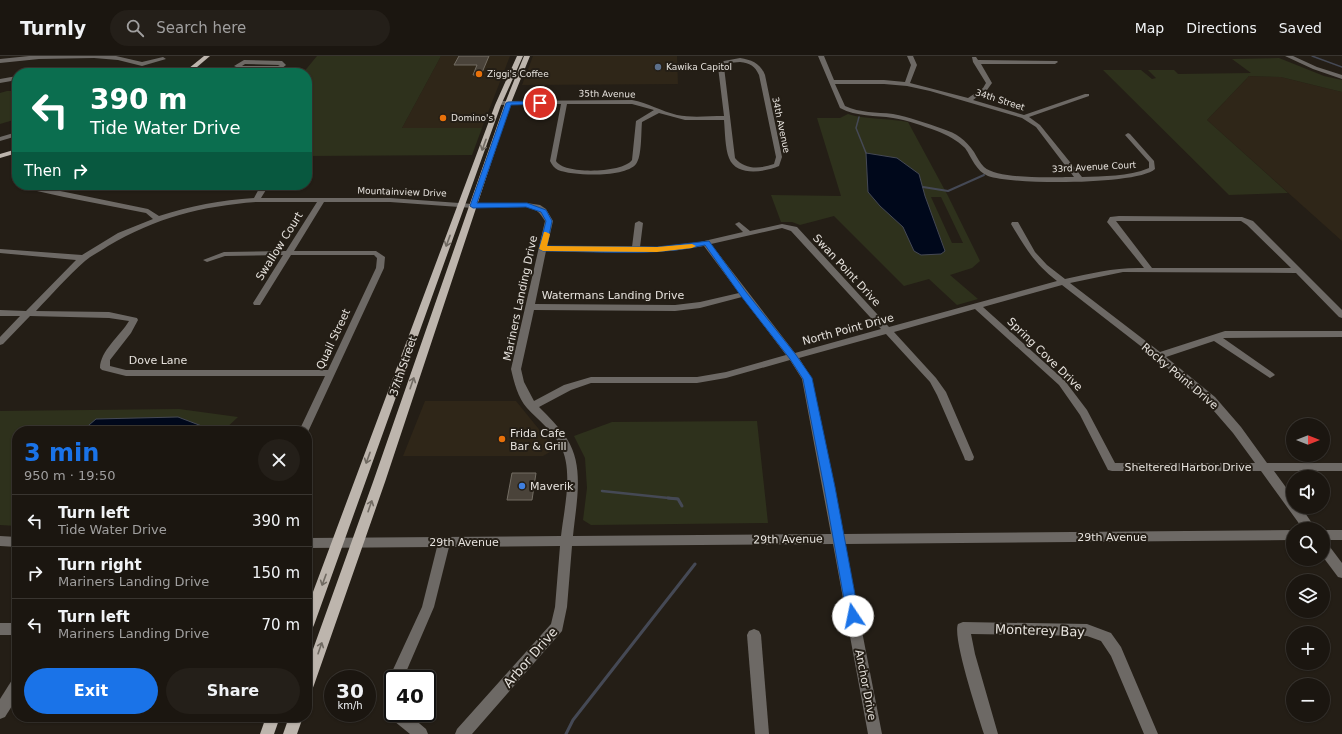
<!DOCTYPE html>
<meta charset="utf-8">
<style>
:root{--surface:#1b1610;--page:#241f19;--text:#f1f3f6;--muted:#a09f9f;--line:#393530;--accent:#1a73e8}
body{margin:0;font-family:"DejaVu Sans",sans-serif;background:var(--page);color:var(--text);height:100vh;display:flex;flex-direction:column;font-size:15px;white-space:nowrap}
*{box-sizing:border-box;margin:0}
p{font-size:13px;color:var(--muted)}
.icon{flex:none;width:22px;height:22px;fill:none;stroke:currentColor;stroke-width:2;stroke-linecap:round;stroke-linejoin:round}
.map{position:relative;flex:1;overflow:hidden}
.sheet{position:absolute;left:12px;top:370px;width:300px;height:296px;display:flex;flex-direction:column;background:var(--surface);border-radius:16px;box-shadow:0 1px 3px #0004,0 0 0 1px var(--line)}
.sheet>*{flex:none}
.guide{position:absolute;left:12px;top:12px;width:300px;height:122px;border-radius:16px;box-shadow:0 1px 3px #0004,0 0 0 1px var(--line);background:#0b6e4f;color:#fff;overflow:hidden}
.needle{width:26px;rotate:90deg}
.controls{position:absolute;left:1286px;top:362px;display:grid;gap:8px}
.controls a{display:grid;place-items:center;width:44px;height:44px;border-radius:50%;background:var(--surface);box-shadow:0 1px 3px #0004,0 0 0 1px var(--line);font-size:20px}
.speed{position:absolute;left:324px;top:614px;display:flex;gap:8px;font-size:20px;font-weight:700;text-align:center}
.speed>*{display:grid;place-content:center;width:52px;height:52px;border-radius:50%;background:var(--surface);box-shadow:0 1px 3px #0004,0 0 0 1px var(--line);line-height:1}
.speed small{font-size:10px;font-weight:400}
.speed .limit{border:2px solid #111;border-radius:6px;background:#fff;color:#111}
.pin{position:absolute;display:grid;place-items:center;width:34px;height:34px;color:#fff;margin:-17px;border:2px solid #fff;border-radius:50%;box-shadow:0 1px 4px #0007}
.me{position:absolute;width:44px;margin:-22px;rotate:349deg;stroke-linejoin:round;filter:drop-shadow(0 0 3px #0008)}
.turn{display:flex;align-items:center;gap:14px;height:84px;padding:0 12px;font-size:18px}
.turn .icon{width:52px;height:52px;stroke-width:2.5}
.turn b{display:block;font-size:28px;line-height:34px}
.then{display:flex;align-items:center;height:38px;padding:0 12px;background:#0003;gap:8px;font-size:15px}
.round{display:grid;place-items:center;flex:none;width:42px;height:42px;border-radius:21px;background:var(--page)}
.summary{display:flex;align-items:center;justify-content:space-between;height:68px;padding:0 12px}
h1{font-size:24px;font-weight:800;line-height:30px;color:var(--accent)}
.action{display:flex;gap:8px;margin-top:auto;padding:8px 12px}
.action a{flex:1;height:46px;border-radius:24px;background:var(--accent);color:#fff;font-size:16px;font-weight:800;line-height:46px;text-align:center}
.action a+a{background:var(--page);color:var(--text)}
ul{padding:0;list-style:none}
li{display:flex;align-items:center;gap:12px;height:52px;padding:0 12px;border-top:1px solid var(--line)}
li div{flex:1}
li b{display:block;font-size:15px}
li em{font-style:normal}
header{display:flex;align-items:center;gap:24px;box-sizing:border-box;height:56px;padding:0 20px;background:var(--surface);border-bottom:1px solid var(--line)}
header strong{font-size:19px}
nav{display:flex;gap:22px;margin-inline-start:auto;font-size:14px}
.search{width:280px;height:36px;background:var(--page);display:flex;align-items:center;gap:10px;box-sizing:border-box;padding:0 14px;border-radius:22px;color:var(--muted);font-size:15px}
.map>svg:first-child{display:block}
.built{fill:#2f2618}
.green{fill:#2e311c;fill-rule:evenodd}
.water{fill:#00081b;stroke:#454955}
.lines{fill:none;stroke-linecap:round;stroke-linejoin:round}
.stream-far3{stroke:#454955;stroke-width:1.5}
.stream-far2{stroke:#454955;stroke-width:2}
.stream-far1{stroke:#454955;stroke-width:2.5}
.stream{stroke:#454955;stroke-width:3}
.building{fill:#4a433a;stroke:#736d63}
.minor{fill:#6d6965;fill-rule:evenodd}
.major{fill:#bdb5ad;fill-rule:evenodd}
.oneway{stroke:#706a62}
.route{fill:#1a73e8;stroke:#114b97}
.slow{fill:#f59e0b}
.service-dot{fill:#5c6f8a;stroke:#241e16;stroke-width:1.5}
.food-dot{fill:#e8710a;stroke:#241e16;stroke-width:1.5}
.shop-dot{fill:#3f7fe0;stroke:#241e16;stroke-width:1.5}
.labels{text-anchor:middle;stroke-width:4;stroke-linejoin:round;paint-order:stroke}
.far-poi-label{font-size:9px;fill:#e6e2dd;stroke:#241e16;text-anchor:start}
.far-street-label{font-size:9px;fill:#e6e2dd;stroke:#241e16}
.street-label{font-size:11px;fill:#e6e2dd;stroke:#241e16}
.poi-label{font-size:11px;fill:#e6e2dd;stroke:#241e16;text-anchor:start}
.near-street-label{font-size:13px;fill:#e6e2dd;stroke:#241e16}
</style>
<header>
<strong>Turnly</strong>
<div class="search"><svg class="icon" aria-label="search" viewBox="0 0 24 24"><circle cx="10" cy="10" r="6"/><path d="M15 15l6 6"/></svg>Search here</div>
<nav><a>Map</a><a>Directions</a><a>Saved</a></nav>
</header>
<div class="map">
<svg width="1342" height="678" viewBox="0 0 1342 678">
<rect width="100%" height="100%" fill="#241e16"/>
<!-- built -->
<g class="built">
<path d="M441,0H510L482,72H402Z"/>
<path d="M533,0H677L678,28L522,29Z"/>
<path d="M1249,20L1281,21L1342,36V185L1207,64Z"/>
<path d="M425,345H516L555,393L543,400H403Z"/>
</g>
<!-- green -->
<g class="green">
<path d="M317,0H441L402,72H482L472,99L307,100V17H303Z"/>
<path d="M1279,2L1324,20L1342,24V36L1281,21L1249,20L1207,64L1288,137L1229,139L1103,14H1141L1152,23L1156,22L1148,14H1174L1178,18L1251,17L1232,3Z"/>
<path d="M7,35H17V63L0,68V37Z"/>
<path d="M848,58C867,64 888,62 908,66L948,140L980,205L972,212L950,219L978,243L957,249L929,223L904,230L834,160L800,169L792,166H781L771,139L841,140L817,62H840ZM919,118L925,140L945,194L914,195L904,171L880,150L868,136ZM931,141H941L963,187H952Z"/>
<path d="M179,353L238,361L223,375H17V470L0,469V355Z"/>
<path d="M757,365L768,467L591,469L583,464L587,432L585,402L574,380L612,366Z"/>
</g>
<!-- water -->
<g class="water">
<path d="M866,97L897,102L919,118L925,140L945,195L941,198L921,199L914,195L903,171L880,150L868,136Z"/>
<path d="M178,361L207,372L208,375H82L96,363Z"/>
</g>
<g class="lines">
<!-- stream-far3 -->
<g class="stream-far3">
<path d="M1312,0L1342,11"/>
<path d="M859,61L856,72L866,97"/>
</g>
<!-- stream-far2 -->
<path class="stream-far2" d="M923,131L948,135L984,119"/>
<!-- stream-far1 -->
<path class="stream-far1" d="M602,435L678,443"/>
<!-- stream -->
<g class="stream">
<path d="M668,442L678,443L682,450"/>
<path d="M566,678L573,664L695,508"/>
</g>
</g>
<!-- building -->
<g class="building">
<path d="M459,0H489L481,19H473L477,9H454Z"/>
<path d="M512,417H536L532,444H507Z"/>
</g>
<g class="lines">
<!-- minor -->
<g class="minor">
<path d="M29,0H116L142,6L163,1L166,3L142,10L118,4L94,2L39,3L0,7V3Z"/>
<path d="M818,0H824L834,24H884L905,26L911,9L907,0H913L917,9L910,27L968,42L983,32L986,27L973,6L972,1H976L978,4L1057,5L1058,6L1055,8H981L992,27L987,34L973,44L1024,59L1085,38H1089V40L1029,61L1040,69L1082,121C1103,120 1128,121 1149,112V106L1125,79L1128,77L1130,78L1154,105L1155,113C1138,129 1012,129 988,120C976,115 972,102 965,92C957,84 947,79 937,75C923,70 908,64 893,62C875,59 857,61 840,52ZM835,28H884L907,30L930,35L1022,62L1036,71L1074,121C1054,121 999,124 984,111C980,107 977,101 974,96C966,84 956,77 943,73C926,67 909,61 893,58C876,56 860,57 845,50Z"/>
<path d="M1285,0H1293L1317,11L1342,19V23L1313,13Z"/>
<path d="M740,2C752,4 760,7 765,19L782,101L779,110C765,116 736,121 729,102C725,92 725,75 724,64H685L659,57L642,66C641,76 642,101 636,108C625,122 573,120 558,114C554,112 552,109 550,105L561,48L499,49L496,47L499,45L632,44C648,47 661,55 677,59C692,62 708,60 724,60L718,11L724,5ZM740,6C750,7 755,10 759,19L776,101L774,108C760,113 745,114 735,102L724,11L728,7ZM567,48H632L654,54L636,65L632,104C623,117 564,119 556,105Z"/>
<path d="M244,4L282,5L286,9L276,17H269L273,14H243L234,10ZM245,8L280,9L278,10H242Z"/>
<path d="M17,20V24L0,27V23Z"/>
<path d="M17,76V80L0,85V81Z"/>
<path d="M18,129H31L148,153L159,160C190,150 221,144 254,142L261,129H269L261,142H390L473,148L527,147L540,149L546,153L553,165L547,191H632L635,167L639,165L643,167L640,191H672L687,189L743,176L735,168L739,166L750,175L782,168L797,171L889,271L1057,225C1034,207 1026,193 1011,168L1012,166H1018L1035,196L1047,209L1065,223C1092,217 1116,211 1144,212L1107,166L1110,161L1119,160L1242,161L1253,165L1342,254V262L1339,261L1296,217L1123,216L1070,227L1160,296L1225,275H1342V281L1223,282L1273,317L1275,319L1270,322L1214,285L1166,301L1215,341L1241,371L1267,407H1342V415H1274L1293,441V451H1301L1316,473H1303L1261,415H1112L1108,414L1080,359L1059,329L975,253L894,276L936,322L946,336L974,401L973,404L969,405L965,404L964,401L937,339L930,326L886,278L799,302L812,323L843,478L1293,474V484L845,488L882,678H868L833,488L572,490L567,551L562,575L472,678H455L457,673L551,568L555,551L560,490L449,491L434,551L403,623H393V651L388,649L384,639L388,628L391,627L389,623L391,618L422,551L437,491L307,492V482L561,480C564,453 574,413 560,389C552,374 538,364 527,352C518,342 514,326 511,313L545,165C540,157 537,153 527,151L473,152L390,146H324L294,195H376L385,201L384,212L307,378V375H299L325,320H126L102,314L100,312C100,295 120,280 129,265L109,262L30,260L3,288L0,289V281L20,260H0V254L26,255L76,204L0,197V193L82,199L118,177L153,163L146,157L64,141L19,131ZM256,146H317L286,195L224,196L203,204L207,206L225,200L283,199L253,247L254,249H260L291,199H374L377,202L376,212L328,314H126L110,310V304L131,277L138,264L137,262L109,256L36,255C52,238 68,220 85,205C92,199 101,195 108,190C155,162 202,150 256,146ZM1116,165H1241L1247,169L1291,212H1152ZM782,172L791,175L881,273L795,297L711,188ZM704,190L739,237L700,246L675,249L535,248L546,195H672ZM1062,229L1156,302L1207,347L1233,377L1255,407H1115L1087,354L1065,325L983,251ZM742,241L786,299L726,316L697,321H591L564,329L534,345L524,326L521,313L534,254L675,255L700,252ZM790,304L802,323L831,478L573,480C576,448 585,411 567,383C559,371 549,361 539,351L571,334L591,327H697L726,322Z"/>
<rect x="1323" y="474" width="19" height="10"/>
<path d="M0,480L17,481V491L0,490Z"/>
<path d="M1323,486L1327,487L1342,507V522L1338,521L1323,501Z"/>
<path d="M963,566L1087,568L1111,577L1121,591L1158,678H1144L1111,600L1101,585L1087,580L971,578L975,598L998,678H984C978,659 952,581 958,568Z"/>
<rect x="0" y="567" width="17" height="12"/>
<path d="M754,573L759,575L761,579L769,678H755L747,579L749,575Z"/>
<path d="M17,622V642L5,661L0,663V643L12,624Z"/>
<path d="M393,652V657H407L426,673L428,678H410L394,665L391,657Z"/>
</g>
<!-- major -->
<g class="major">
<path d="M204,0H210L190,17H183Z"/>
<path d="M517,0H523L501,49L314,569L312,573L307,575V552L495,49Z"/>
<path d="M524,0H530L511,47L385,426L314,629L312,634L307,636V610L373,426L505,47Z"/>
<path d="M17,93V97L0,102V98Z"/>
<path d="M266,661H280L274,678H260Z"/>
<path d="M289,661H303L297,678H283Z"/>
</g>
</g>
<!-- one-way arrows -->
<defs><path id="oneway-shaft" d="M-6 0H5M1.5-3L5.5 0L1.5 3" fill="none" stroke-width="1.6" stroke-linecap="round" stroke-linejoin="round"/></defs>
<g class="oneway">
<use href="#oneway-shaft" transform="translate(484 89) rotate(110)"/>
<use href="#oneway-shaft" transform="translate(448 185) rotate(110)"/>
<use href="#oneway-shaft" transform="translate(412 327) rotate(-71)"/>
<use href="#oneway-shaft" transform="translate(368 402) rotate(110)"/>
<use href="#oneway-shaft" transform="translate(370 450) rotate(-71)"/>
<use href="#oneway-shaft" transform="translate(324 524) rotate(110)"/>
<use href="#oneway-shaft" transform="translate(320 592) rotate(-71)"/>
</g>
<!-- route -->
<path class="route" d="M540,45L542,46V48L511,49L477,147H527L546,154L552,165L547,190L657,191L709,185L746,236L796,299L812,322L835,431L859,560L857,564L853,565L849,564L847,560L824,431L803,323L790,303L741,240L705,189C654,201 595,195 543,195L539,193L546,165L541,156L526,151L473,152L470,150L506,47L508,46Z"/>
<!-- slow -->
<path class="slow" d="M544,176H546L550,178L547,190L657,191L692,188L696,190L692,192L657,196L543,195L539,193Z"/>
<!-- markers -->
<circle class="service-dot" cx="658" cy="11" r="4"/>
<g class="food-dot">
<circle cx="479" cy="18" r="4"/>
<circle cx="443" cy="62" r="4"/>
<circle cx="502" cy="383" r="4"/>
</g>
<circle class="shop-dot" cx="522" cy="430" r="4"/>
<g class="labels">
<!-- far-poi labels -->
<g class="far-poi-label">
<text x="666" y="14">Kawika Capitol</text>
<text x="487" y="21">Ziggi's Coffee</text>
<text x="451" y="65">Domino's</text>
</g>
<!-- far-street labels -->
<g class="far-street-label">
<text transform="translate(607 38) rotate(1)" y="3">35th Avenue</text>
<text transform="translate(1000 44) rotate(18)" y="3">34th Street</text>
<text transform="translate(781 69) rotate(78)" y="3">34th Avenue</text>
<text transform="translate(1094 111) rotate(-3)" y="3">33rd Avenue Court</text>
<text transform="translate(402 136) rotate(2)" y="3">Mountainview Drive</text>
</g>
<!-- street labels -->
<g class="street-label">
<text transform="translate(279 190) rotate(-58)" y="4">Swallow Court</text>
<text transform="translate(847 214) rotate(47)" y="4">Swan Point Drive</text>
<text x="613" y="243">Watermans Landing Drive</text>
<text transform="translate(520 242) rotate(-78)" y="4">Mariners Landing Drive</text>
<text transform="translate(848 273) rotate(-15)" y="4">North Point Drive</text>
<text transform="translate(333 283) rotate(-65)" y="4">Quail Street</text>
<text transform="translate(1045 298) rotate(44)" y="4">Spring Cove Drive</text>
<text x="158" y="308">Dove Lane</text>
<text transform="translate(403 310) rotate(-71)" y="4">37th Street</text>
<text transform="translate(1180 320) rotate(40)" y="4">Rocky Point Drive</text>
<text x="1188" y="415">Sheltered Harbor Drive</text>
<text x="1112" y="485">29th Avenue</text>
<text transform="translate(788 483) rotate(-1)" y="4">29th Avenue</text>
<text x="464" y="490">29th Avenue</text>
<text transform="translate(866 629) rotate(79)" y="4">Anchor Drive</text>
</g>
<!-- poi labels -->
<g class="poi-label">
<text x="510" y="381">Frida Cafe<tspan x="510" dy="13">Bar &amp; Grill</tspan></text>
<text x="530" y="434">Maverik</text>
</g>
<!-- near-street labels -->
<g class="near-street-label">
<text transform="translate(1040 574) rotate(2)" y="5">Monterey Bay</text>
<text transform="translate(530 601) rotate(-49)" y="5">Arbor Drive</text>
</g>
</g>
</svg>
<div class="controls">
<a><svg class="needle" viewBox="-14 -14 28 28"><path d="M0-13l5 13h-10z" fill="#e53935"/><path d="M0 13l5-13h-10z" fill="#a09f9f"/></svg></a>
<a><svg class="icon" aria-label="sound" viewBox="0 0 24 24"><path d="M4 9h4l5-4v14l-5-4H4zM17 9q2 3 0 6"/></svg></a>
<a><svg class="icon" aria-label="search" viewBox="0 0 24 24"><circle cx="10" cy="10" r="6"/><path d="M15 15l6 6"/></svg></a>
<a><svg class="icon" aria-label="layers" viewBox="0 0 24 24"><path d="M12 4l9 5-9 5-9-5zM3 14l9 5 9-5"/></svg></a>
<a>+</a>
<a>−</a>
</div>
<div class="speed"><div>30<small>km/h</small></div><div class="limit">40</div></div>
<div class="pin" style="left:540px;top:47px;background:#d93025"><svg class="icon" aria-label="arrive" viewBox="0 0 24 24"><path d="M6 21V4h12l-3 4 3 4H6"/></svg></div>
<svg class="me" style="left:853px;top:560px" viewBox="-20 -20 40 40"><circle r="19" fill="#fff"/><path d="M0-13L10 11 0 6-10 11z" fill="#1a73e8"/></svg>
<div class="guide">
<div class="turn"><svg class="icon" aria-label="left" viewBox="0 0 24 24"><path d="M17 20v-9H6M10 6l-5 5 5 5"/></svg><div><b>390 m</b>Tide Water Drive</div></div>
<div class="then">Then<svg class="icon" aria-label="right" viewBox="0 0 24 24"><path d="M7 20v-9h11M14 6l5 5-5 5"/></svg></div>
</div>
<section class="sheet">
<div class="summary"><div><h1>3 min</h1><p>950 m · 19:50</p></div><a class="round"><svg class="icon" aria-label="close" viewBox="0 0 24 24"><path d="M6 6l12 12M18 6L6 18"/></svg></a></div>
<ul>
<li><svg class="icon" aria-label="left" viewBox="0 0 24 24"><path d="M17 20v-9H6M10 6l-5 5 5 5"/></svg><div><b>Turn left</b><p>Tide Water Drive</p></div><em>390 m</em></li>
<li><svg class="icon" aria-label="right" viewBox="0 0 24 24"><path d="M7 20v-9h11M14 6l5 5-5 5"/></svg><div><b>Turn right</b><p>Mariners Landing Drive</p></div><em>150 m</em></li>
<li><svg class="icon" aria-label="left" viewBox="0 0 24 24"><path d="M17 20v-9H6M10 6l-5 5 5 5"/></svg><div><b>Turn left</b><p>Mariners Landing Drive</p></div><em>70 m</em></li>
</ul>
<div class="action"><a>Exit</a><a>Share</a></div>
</section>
</div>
